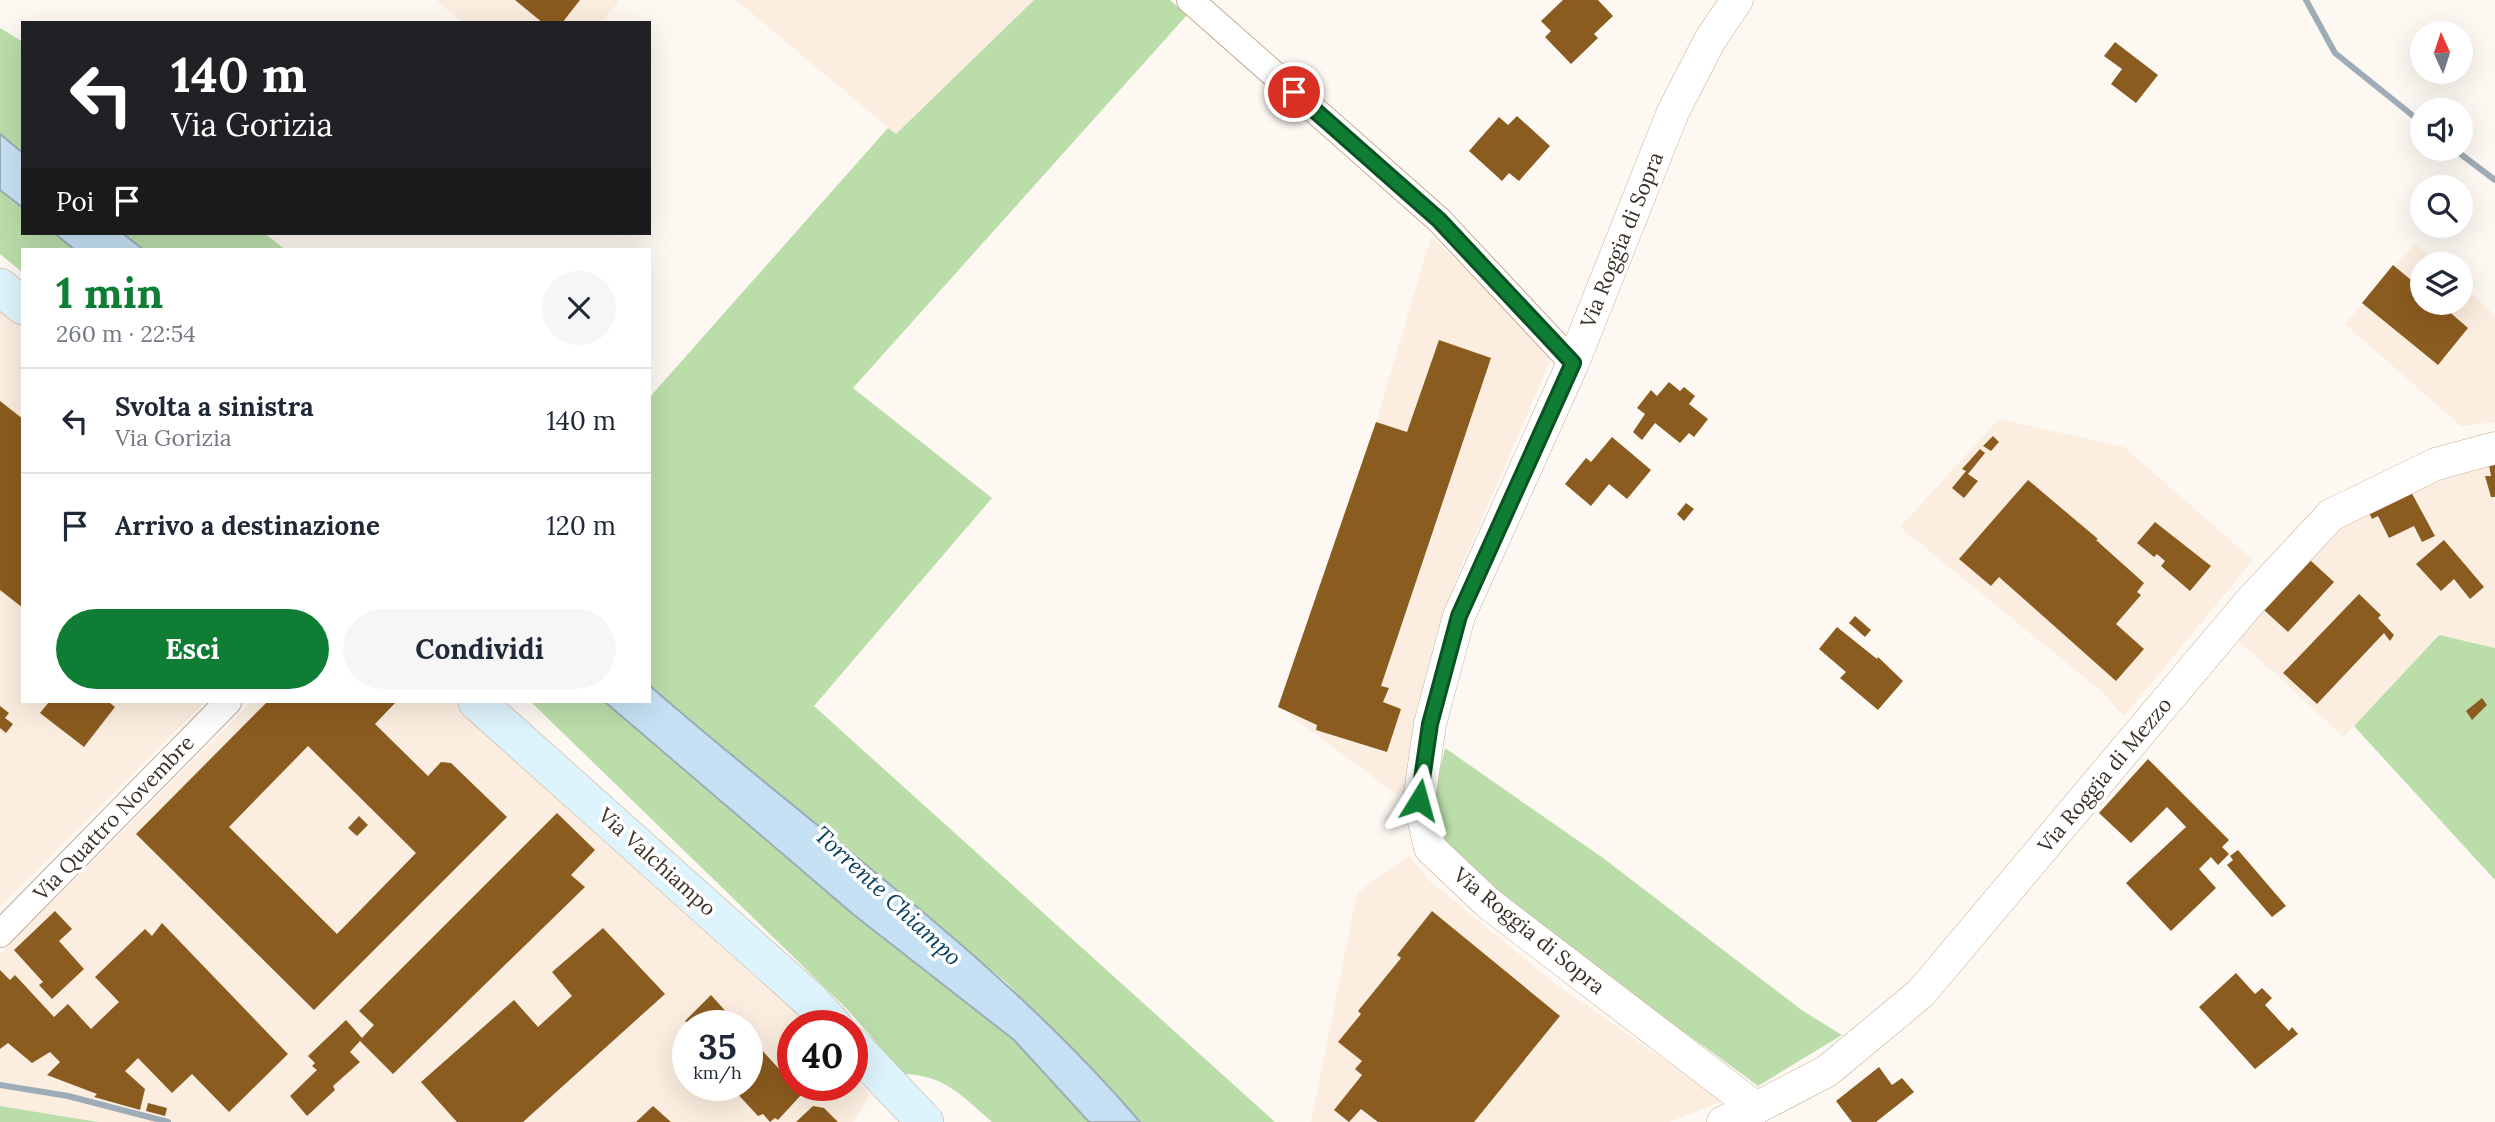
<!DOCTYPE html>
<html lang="it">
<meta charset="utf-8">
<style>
:root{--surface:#fff;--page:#f6f6f7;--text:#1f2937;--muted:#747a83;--line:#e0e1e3;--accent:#0f7e34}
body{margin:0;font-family:Lora,serif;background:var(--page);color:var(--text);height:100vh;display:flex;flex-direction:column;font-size:26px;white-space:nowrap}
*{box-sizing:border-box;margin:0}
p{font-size:23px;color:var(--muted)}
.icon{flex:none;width:38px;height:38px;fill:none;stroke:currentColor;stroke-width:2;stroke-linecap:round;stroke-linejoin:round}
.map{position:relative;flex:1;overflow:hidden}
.side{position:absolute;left:21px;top:248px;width:630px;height:455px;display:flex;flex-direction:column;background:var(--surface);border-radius:0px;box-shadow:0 7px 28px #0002}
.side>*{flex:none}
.hud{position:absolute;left:21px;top:21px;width:630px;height:214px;border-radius:0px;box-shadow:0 7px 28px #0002;background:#202124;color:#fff;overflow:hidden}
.needle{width:46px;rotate:357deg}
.tools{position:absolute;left:2410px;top:21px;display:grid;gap:14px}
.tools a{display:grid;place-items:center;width:63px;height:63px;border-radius:50%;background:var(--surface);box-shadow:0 7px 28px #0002;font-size:35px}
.speed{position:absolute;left:672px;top:1010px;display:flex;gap:14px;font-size:35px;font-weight:700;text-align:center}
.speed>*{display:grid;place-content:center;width:91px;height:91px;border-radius:50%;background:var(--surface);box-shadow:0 7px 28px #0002;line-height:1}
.speed small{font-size:18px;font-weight:400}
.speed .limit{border:10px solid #d22;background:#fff;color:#111}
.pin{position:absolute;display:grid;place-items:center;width:60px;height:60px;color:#fff;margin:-30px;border:4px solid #fff;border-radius:50%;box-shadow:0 2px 7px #0007}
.me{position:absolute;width:77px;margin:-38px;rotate:8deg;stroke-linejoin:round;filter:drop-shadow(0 0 5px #0008)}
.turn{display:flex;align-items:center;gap:24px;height:147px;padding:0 35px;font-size:32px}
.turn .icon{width:91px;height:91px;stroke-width:2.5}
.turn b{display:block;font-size:49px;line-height:60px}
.then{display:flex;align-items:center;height:66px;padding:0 35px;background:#0003;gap:14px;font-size:26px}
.round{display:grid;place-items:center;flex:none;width:74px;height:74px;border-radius:37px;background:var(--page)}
.head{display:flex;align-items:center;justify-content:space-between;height:119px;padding:0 35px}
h1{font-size:42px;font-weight:800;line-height:52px;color:var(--accent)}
.action{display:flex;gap:14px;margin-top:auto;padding:14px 35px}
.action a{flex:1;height:80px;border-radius:42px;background:var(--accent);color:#fff;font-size:28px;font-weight:800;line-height:80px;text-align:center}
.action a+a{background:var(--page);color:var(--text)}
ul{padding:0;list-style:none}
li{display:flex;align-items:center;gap:21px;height:105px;padding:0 35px;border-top:2px solid var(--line)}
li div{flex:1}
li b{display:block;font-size:26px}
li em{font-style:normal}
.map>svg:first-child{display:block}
.built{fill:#fbeee0;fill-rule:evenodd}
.green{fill:#bda}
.water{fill:#c6e1f4;stroke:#9dacb6;stroke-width:2}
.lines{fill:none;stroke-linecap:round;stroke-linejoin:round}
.stream{stroke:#9dacb6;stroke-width:6}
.building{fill:#8b5c1f;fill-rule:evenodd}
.minor-casing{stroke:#c6ac91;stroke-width:28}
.tertiary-casing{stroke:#c6ac91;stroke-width:33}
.secondary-casing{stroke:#c6ac91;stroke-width:38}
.minor{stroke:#fff;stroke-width:26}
.tertiary{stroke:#fff;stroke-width:32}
.secondary{stroke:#def4fd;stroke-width:37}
.route-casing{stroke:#0a5222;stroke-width:18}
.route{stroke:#0f7e34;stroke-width:12}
.labels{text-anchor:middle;stroke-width:7;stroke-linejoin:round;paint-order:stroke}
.street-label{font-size:21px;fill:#3c3227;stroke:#fff}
.water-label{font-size:23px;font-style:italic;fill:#094261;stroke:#fff}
</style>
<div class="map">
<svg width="2495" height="1122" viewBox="0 0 2495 1122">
<rect width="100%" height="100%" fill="#fdf8f2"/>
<!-- built -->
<g class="built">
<path d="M436,0H620L601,23H463Z"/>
<path d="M736,0H1034L896,134Z"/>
<path d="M1431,237L1554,352L1454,584L1410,753L1402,798L1289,715L1290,711L1278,707L1376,422Z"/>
<path d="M2415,244L2438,264H2422V303H2460L2461,285L2495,315V422L2461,426L2345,324Z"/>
<path d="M0,305L23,323V702H205L0,907Z"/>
<path d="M1999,419L2124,447L2253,560L2124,716L2100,690L1900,527Z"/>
<path d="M2495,462V648L2438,635L2344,737L2238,640L2283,585L2342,524L2389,488Z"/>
<path d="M252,702H474L808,1025L793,1026V1085H852V1074L870,1095L853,1122H98L0,1106V954ZM688,1026H747V1085H688Z"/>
<path d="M1409,856L1430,881L1553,982L1723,1101L1669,1122H1311L1357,893Z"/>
</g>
<!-- green -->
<g class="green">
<path d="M1034,0H1170L1187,15L853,388L992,498L814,706L1275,1122H1140L1006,982L730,756L649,685V398L888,128L896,134Z"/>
<path d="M0,28L23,42V153L0,134Z"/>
<path d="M0,190L23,208V233H54L75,250H23V273L0,254Z"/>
<path d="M122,233H264L286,250H144Z"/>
<path d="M2439,635L2495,648V880L2354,726Z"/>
<path d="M531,702H605L854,915L1014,1040L1089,1122H992C961,1095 946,1076 904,1074L847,1009Z"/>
<path d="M1445,748L1603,858L1803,1011L1842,1035L1758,1086C1676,1024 1588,969 1509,903C1482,881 1449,862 1437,827C1429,803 1440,772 1445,748Z"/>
<path d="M0,1106L98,1122H0Z"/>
</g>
<!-- water -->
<g class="water">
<path d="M0,134L23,153V208L0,190Z"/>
<path d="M54,233H122L144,250H75Z"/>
<path d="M649,685C813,829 998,955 1140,1122H1089L1014,1040L854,915L605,702H649Z"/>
</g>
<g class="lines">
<!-- stream -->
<g class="stream">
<path d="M2306,0L2335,53L2422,123"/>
<path d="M2454,149L2495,180"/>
<path d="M0,1085L68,1096L168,1122"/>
</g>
</g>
<!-- building -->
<g class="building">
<path d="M515,0H580L562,23H543Z"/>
<path d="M1563,0H1598L1613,16L1594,34L1598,38L1571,64L1545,37L1551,31L1541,21Z"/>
<path d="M2115,42L2158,75L2136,103L2111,84L2122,69L2104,56Z"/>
<path d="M1517,116L1550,146L1519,181L1509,173L1502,181L1469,151L1499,117L1508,125Z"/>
<path d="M2393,265L2422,289V303H2439L2468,328L2438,365L2362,303Z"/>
<path d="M1439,340L1491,358L1381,686L1389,688L1383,702L1401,709L1387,752L1316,730L1317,725L1278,707L1376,422L1407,432Z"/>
<path d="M1669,382L1680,391L1684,387L1695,396L1689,404L1708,419L1694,437L1689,433L1680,443L1655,423L1642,440L1633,432L1645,414L1637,408L1651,390L1657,396Z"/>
<path d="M0,401L23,419V608L0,590Z"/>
<path d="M1993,436L1999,442L1991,451L1983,446Z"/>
<path d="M1612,437L1651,470L1627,499L1609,484L1591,506L1565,484L1586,458L1591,462Z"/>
<path d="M1980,449L1985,453L1968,474L1978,481L1964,498L1952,488L1966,471L1962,469Z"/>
<path d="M2495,464V497H2491L2485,476H2491L2489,465Z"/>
<path d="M2028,480L2098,539L2096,540L2144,583L2137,592L2141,595L2116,624L2144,649L2116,681L1999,577L1991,586L1959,559Z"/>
<path d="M2409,488L2435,536L2422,542L2414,526L2389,538L2378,516L2372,519L2364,502Z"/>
<path d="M1686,503L1694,509L1684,521L1677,514Z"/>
<path d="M2155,522L2211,566L2190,591L2161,566L2165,561L2157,554L2154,557L2137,543Z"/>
<path d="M2444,540L2484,587L2470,599L2454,579L2441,591L2416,564Z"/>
<path d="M2310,560L2334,582L2288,632L2264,610Z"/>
<path d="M2359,594L2381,615L2378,618L2394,635L2390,641L2384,633L2317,704L2283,673Z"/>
<path d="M1855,616L1871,630L1865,637L1849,623Z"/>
<path d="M1837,627L1877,659L1878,657L1903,681L1878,710L1840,678L1846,672L1819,649Z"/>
<path d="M2482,698L2487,705L2472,720L2466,711Z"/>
<path d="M49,702H109L115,707L84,747L40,713Z"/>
<path d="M267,702H396L375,724L428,776L441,762L451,763L507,817L314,1010L136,834ZM308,746L416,853L337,934L229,827Z"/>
<path d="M0,706L9,713L5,718L13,724L6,733L0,728Z"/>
<path d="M2148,759L2229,840L2222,847L2229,854L2218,865L2211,857L2199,869L2216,888L2171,931L2126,883L2186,827L2167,807L2131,843L2099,813Z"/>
<path d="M557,813L595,850L571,875L585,887L393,1074L360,1041L350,1052L360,1062L333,1086L335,1090L307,1116L290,1096L317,1070L312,1066L315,1063L308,1056L346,1020L362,1038L374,1025L359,1011Z"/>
<path d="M359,816L368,825L357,836L348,828Z"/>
<path d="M2238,850L2286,906L2272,917L2227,865L2233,860L2230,856Z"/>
<path d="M55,911L72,929L59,941L84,969L52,999L39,985L43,982L14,950Z"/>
<path d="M1432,911L1560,1016L1474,1122H1378L1361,1109L1349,1122L1334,1110L1362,1075L1355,1069L1362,1061L1338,1042L1361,1014L1358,1011L1401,958L1397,955Z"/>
<path d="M162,923L288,1054L229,1112L192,1074L172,1093L138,1058L125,1071L145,1089L140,1110L94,1097L97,1094L47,1075L60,1062L50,1052L32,1063L8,1043L0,1049V970L10,980L15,975L54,1017L68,1004L91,1029L119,1002L95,977L145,929L152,936Z"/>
<path d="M603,928L665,994L523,1122H457L421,1082L514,1000L538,1027L572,996L552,972Z"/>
<path d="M2236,973L2255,994L2262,988L2272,998L2265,1005L2289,1031L2292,1027L2298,1034L2255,1069L2199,1007Z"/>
<path d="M711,995L739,1026H690L685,1021Z"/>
<path d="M747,1034L802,1094L778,1120L775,1118L770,1122L763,1114L758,1116L733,1089L737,1085H747Z"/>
<path d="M1879,1067L1892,1085L1902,1078L1914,1092L1876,1122H1852L1836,1101Z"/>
<path d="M148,1103L167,1108L165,1116L146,1111Z"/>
<path d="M653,1106L671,1122H636Z"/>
<path d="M813,1106L824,1108L838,1122H796Z"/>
</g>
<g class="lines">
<!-- minor casing -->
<g class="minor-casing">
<g id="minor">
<path d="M1190,0L1439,220L1573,363"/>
<path d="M0,934L228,702"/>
</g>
</g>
<!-- tertiary casing -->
<g class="tertiary-casing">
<g id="tertiary">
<path d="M1737,0L1710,40L1673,112L1573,363L1459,616L1430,724L1419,800L1430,848L1488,903L1756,1108"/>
<path d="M1723,1122L1756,1108L1827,1071L1921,993L2248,604L2331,515L2436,464L2495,448"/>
</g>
</g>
<!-- secondary casing -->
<g class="secondary-casing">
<g id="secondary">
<path d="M0,287L23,306"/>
<path d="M477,702L810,1000L834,1026"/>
<path d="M852,1045L925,1122"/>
</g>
</g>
<!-- minor -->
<use href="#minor" class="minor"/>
<!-- tertiary -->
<use href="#tertiary" class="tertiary"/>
<!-- secondary -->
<use href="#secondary" class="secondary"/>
</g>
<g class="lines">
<!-- route casing -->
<g class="route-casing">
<path id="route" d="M1294,92L1439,220L1573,363L1459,616L1430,724L1419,800"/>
</g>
<!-- route -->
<use href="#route" class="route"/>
</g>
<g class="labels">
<!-- street labels -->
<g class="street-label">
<text transform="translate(1622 240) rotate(-68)" y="7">Via Roggia di Sopra</text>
<text transform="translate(2105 775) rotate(-50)" y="7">Via Roggia di Mezzo</text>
<text transform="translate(114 818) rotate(-46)" y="7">Via Quattro Novembre</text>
<text transform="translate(657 862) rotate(42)" y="7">Via Valchiampo</text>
<text transform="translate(1529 931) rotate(39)" y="7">Via Roggia di Sopra</text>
</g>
<!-- water labels -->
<g class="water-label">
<text transform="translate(888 896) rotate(43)" y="8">Torrente Chiampo</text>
</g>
</g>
</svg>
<div class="tools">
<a><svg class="needle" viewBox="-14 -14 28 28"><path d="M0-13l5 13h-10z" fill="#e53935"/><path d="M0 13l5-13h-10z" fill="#747a83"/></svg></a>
<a><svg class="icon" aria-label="sound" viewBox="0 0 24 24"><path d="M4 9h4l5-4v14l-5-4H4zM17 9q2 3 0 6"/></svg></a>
<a><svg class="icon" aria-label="search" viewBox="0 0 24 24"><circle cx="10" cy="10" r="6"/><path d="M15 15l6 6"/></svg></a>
<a><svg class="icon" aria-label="layers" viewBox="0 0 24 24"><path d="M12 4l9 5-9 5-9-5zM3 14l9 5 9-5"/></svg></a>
</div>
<div class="speed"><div>35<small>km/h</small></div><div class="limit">40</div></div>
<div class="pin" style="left:1294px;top:92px;background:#d93025"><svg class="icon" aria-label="arrive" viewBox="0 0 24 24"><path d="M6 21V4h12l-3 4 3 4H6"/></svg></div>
<svg class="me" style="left:1419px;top:800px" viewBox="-20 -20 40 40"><path d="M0-17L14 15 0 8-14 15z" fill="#0f7e34" stroke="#fff" stroke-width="4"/></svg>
<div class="hud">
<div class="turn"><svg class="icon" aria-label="left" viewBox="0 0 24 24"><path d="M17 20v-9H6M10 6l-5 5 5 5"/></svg><div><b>140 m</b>Via Gorizia</div></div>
<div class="then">Poi<svg class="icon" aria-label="arrive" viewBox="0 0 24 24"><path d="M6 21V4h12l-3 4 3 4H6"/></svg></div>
</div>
<section class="side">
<div class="head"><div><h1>1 min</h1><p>260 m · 22:54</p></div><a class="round"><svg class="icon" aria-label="close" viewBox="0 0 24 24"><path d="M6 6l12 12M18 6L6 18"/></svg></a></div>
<ul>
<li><svg class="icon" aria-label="left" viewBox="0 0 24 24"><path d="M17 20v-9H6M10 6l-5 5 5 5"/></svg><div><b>Svolta a sinistra</b><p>Via Gorizia</p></div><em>140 m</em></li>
<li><svg class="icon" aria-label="arrive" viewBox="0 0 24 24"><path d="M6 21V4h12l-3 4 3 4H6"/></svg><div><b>Arrivo a destinazione</b></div><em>120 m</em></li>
</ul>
<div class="action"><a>Esci</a><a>Condividi</a></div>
</section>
</div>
